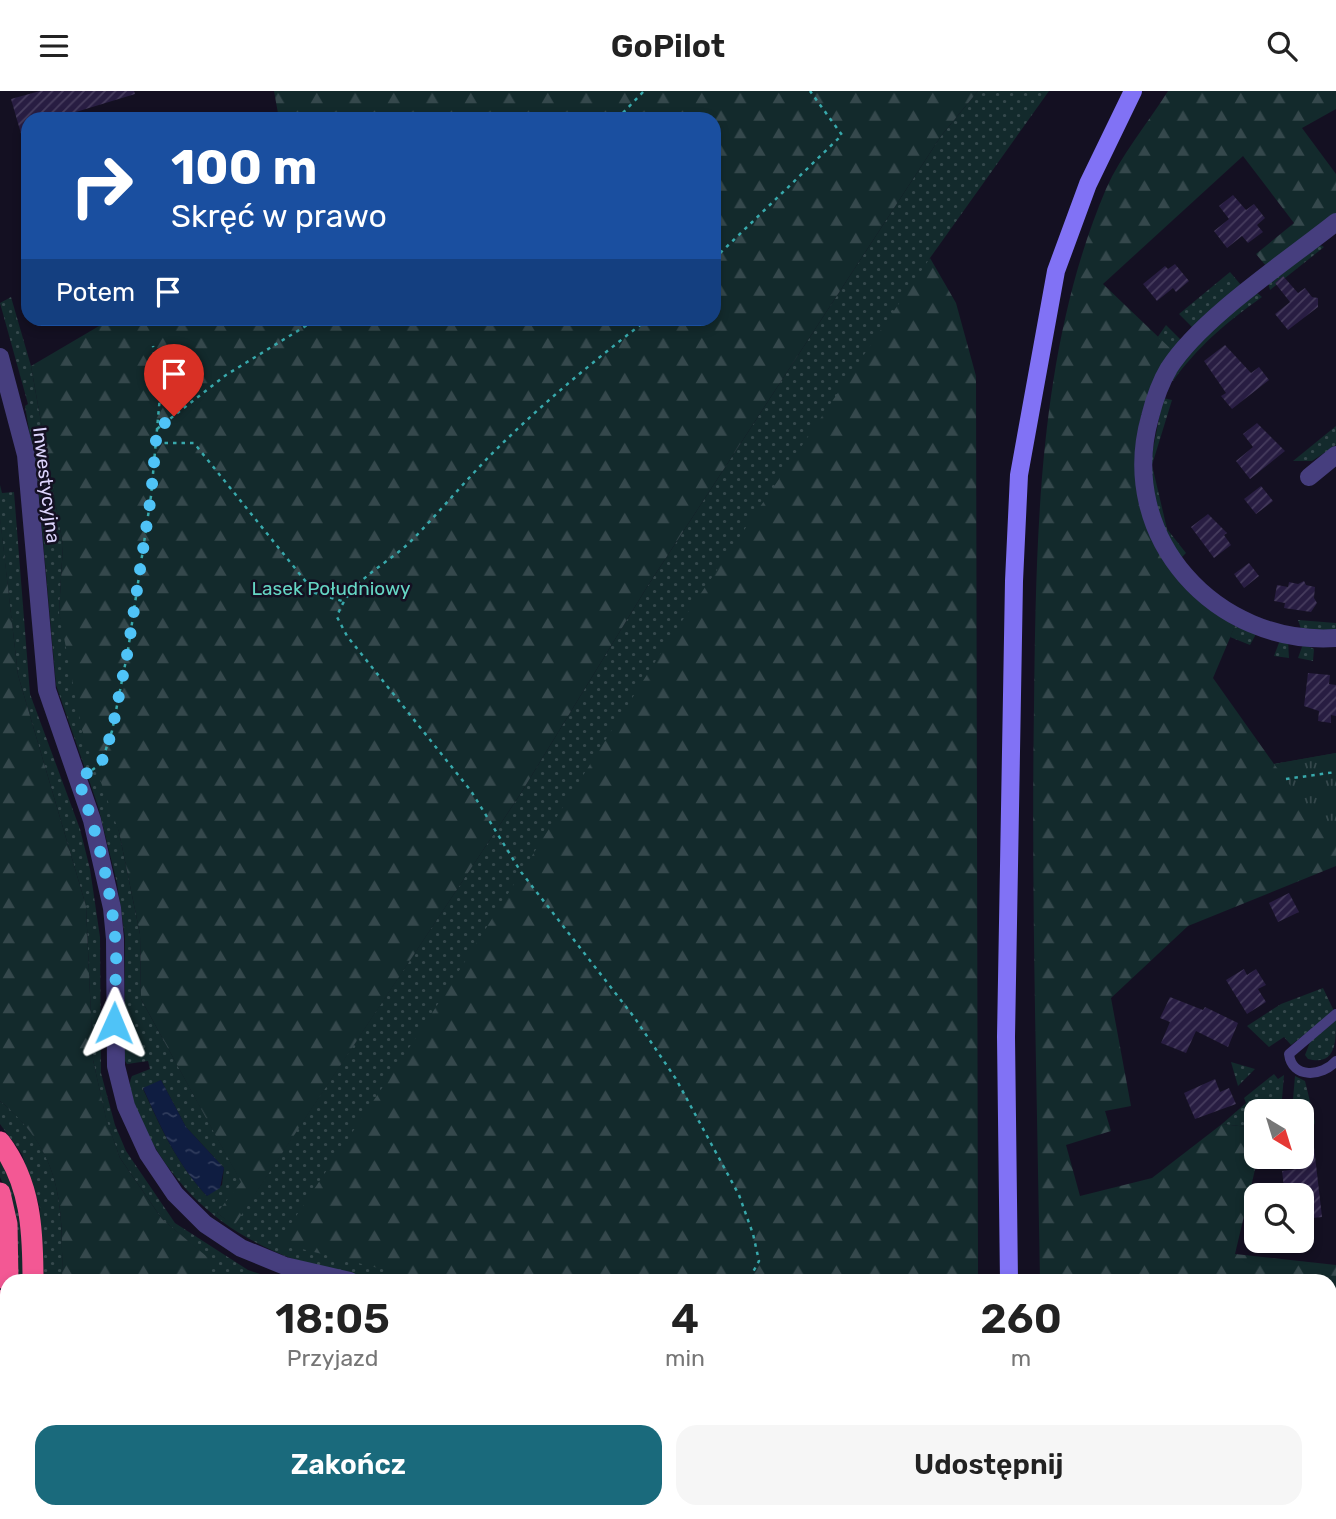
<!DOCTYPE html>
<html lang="pl">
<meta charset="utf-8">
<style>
:root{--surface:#fff;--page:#f6f6f6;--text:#222;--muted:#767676;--accent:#1a6a7c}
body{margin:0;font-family:Rubik,sans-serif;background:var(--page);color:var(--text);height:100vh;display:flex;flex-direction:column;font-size:26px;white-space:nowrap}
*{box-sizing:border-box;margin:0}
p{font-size:23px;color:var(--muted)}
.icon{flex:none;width:38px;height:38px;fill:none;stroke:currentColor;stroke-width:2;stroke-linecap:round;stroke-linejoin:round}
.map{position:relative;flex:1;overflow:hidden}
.details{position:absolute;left:0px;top:1183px;width:1337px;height:245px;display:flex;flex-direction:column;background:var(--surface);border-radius:21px 21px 0 0;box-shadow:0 4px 10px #0003}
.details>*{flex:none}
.hud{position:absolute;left:21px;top:21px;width:700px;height:214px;border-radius:21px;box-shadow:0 4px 10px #0003;background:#1a4fa0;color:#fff;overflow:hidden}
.needle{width:46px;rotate:142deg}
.buttons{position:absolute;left:1244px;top:1008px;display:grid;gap:14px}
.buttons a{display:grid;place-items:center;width:70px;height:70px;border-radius:14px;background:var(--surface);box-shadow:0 4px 10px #0003;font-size:35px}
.pin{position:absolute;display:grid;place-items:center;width:60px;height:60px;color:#fff;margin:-72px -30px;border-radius:50% 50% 50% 0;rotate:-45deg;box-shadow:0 0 7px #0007}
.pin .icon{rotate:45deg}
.me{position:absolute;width:77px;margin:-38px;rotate:1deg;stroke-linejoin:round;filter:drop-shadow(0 0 5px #0008)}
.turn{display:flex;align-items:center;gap:24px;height:147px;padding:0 35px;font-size:32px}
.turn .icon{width:91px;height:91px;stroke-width:2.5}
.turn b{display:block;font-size:49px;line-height:60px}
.then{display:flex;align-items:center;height:66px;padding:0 35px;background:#0003;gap:14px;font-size:26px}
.eta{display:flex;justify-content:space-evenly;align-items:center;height:119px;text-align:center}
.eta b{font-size:42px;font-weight:600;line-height:49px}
.button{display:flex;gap:14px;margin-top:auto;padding:14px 35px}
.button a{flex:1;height:80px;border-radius:21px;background:var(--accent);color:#fff;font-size:28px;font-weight:600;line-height:80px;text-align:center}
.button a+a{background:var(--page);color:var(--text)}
header{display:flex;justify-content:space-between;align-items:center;height:91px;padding:0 35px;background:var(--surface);font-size:32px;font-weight:600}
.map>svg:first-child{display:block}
.grass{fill:url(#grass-dots);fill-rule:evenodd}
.forest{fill:url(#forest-firs)}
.park{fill:url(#park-tufts)}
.water{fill:url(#water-ripples)}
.building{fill:url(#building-hatch)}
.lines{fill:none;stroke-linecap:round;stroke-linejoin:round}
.path{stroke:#38a9ac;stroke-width:2.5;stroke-dasharray:3.5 5;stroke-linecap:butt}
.service{stroke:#463e7e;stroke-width:10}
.minor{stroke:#463e7e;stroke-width:18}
.secondary{stroke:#8172f5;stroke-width:18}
.motorway{stroke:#f35894;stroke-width:21}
.route{stroke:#4fc3f7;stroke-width:12;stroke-dasharray:0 21.6}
.labels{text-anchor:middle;stroke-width:5;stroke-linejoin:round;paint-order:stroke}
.street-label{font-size:19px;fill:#dcd4fc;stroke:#141022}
.park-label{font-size:19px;fill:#65d6c4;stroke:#141022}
</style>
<header><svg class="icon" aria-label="menu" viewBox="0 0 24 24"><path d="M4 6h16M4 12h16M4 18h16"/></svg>GoPilot<svg class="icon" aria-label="search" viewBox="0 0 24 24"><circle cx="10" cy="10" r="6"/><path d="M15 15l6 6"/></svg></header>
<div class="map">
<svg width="1336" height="1428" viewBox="0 0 1336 1428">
<defs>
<pattern id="grass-dots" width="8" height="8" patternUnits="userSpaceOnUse" patternTransform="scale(1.75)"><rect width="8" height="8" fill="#132a2c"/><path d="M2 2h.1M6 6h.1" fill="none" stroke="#35484c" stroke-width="1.8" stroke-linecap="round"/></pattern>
<pattern id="forest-firs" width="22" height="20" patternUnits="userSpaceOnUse" patternTransform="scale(1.75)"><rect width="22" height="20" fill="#132a2c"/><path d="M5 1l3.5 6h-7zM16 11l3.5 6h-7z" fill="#35484c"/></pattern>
<pattern id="park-tufts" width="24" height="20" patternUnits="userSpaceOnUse" patternTransform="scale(1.75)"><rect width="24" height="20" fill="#132a2c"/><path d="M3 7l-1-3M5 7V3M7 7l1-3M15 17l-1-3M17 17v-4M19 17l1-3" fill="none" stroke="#35484c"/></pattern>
<pattern id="water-ripples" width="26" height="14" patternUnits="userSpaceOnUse" patternTransform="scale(1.75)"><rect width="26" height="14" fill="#0f1d41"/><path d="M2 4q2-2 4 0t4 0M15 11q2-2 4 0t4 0" fill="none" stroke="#313d5d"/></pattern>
<pattern id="building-hatch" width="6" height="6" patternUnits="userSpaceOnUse" patternTransform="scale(1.75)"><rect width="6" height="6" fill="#281d42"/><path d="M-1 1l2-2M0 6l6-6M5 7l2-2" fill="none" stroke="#473d5e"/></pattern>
</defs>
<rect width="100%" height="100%" fill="#141022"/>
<!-- grass -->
<g class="grass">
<path d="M978,0H1049L930,167L418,1188L430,1190C310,1190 199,1148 144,1036C138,1024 125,997 132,985L150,978L148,970L127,973L125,970V846L117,792L98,715L56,594L38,393L25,315L28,313L0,212L11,206L31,275L63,454L59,521L119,741L140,843L141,908L242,1092L217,1122L234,1134L521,702L647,496L941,45ZM161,989L186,1036L224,1077L222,1094L207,1105C177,1073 161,1037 143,998Z"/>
<path d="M1318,153L1324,156L1270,199L1268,192Z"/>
<path d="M1230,181L1241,194L1193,237L1179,223Z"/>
<path d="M1256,201L1262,206C1227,231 1198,255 1173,290L1168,287L1187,261Z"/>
<path d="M1166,234L1181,249L1173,260L1157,247Z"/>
<path d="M1163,307L1172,309L1152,374L1167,438L1186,462L1180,468L1168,450L1148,384Z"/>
<path d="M1336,335V354L1312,370H1293Z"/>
<path d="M0,394L2,402L14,401L30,603L80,738L90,778L100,846L101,982L115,1034L126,1060L175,1132L248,1179L281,1190H197L211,1170L162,1128L120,1067L106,1028L93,969L86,815L18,584L0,428Z"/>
<path d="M1298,529L1336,532V542L1301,538Z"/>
<path d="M1235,535L1256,543L1250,554L1230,546Z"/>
<path d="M1280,549L1288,550L1289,567L1274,565Z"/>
<path d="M1303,553L1314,558L1313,570L1298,567Z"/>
<path d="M1323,897L1334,920L1291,954L1284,946L1269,956L1247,935L1281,913Z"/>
<path d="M1336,929C1336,951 1336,975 1308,968L1305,964L1310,951Z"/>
<path d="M1231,971L1255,978L1238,995Z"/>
<path d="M1274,983L1278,988L1284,984L1281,1020H1256V1037L1222,1033L1246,1012L1244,1007Z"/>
<path d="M1295,985L1305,990L1315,1031L1312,1040H1302V1020H1292Z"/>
<path d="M0,1010C63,1061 63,1115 62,1190H41L40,1117L22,1063L0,1033Z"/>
<path d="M0,1065L23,1123L25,1190H15L4,1095L0,1086Z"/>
<rect x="1330" y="1284" width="6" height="53"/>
<path d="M0,1338H7V1421H125L101,1428H0Z"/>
<path d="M424,1421H612L555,1428H344Z"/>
<path d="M884,1421H1125V1426Z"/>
</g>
<!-- forest -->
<g class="forest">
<path d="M274,0H978L941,45L647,496L521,702L234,1135L217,1122L241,1091L141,908L140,843L119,741L82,639L59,521L63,454L31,275L111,228H714V28H279Z"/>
<path d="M1168,0H1336V18L1302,37L1336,83V123L1266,175L1256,163L1294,132L1243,65L1103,193L1173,260C1128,317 1123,403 1161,466C1179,495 1208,516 1235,535L1213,587L1274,673L1336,662V775L1188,835L1111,907L1131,1015L1105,1020L1111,1040L1066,1054L1080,1105L1152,1087L1222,1033L1256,1037L1258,1066L1235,1163L1336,1174V1276H1330V1190H1040C1037,999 1031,807 1034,616C1036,445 1038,257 1106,98C1121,64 1148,32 1168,0Z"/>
<path d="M930,167L956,212L976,285L978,1190H430L278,1152L429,927L669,549Z"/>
<path d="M0,426L18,584L86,815L93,969L106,1027L120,1067L162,1128L212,1170L197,1190H62C63,1115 63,1062 0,1010Z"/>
<path d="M1330,1356H1336V1428H464L548,1421H884L1125,1426V1421H1330Z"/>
</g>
<!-- park -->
<path class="park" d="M1336,662V755L1274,673Z"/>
<!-- water -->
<path class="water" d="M161,989L186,1036L224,1077L220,1097L207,1105C177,1073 161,1037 143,997Z"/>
<!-- building -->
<g class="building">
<path d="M40,0H134L135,3L53,28H28V53H24L11,8Z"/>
<path d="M1233,104L1246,119L1254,113L1265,127L1257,134L1263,141L1248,152L1242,145L1227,157L1214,140L1229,128L1219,115Z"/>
<path d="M1175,173L1189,190L1176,201L1173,197L1157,210L1143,193L1165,175L1168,178Z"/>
<path d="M1283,185L1298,202L1305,197L1312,206L1318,207V216L1288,239L1275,223L1290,211L1275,192Z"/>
<path d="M1225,254L1251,282L1259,276L1269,289L1232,318L1221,305L1226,302L1204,270Z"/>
<path d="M1257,332L1285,360L1250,388L1236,370L1253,356L1243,343Z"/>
<path d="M1261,395L1273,410L1256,423L1244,408Z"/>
<path d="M1208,423L1227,442L1224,444L1231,454L1214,467L1191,436Z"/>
<path d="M1249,472L1259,485L1244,497L1234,483Z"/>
<path d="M1304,490L1306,494L1315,496L1314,507L1317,512L1311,521L1284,517L1285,512L1274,510L1277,494L1288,496L1289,491L1298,493Z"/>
<path d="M1308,582L1330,584L1329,593L1336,594V625L1331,624V632L1318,630L1319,620L1304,615Z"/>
<path d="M1289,802L1299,821L1278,831L1269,812Z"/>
<path d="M1244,878L1247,884L1256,878L1266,894L1258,898L1266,911L1247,923L1226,889Z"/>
<path d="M1170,906L1203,919L1205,916L1238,932L1228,956L1196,940L1186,962L1161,952L1170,931L1160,927Z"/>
<path d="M1215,988L1220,1001L1229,997L1236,1013L1195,1028L1184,1002Z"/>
<path d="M1302,1030H1311L1322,1126L1302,1128V1104H1285L1282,1080L1297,1078L1296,1066H1302Z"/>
</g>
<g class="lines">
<!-- path -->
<g class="path">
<path d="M617,28L644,0"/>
<path d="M714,168L842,44L810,0"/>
<path d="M648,228C591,272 533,320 483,372C458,398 435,426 410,451C384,476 349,489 337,526L347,545L471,700L521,781L634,926L676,988L739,1104L753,1143L759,1170L748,1190"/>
<path d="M157,338L226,284L317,228"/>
<path d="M156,352H194L315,502L342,510"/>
<path d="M92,679L101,673L112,640L128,559L151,405L160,305L153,255"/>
<path d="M1286,688L1336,681"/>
<path d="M1330,1282H1336"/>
<path d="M281,1428L365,1421"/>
</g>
<!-- service -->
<g class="service">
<path d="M1336,923L1289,963C1292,988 1322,986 1336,970"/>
<path d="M138,1428L172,1421"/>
</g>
<!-- minor -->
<g class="minor">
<path d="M1336,131C1287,170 1201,227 1169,277C1160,292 1154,310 1150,326C1116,446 1216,555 1336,547"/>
<path d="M0,266L26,364L47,599L92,729L112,817L115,848L116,975L126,1015L148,1063L175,1103L205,1133L241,1157L285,1175L350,1190"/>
<path d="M1309,386L1336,364"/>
</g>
<!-- secondary -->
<g class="secondary">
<path d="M1009,1190L1006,946L1014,490L1019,384L1056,180L1088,93L1133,0"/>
<path d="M0,1322L7,1323"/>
<path d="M1330,1349H1336"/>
</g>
<!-- motorway -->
<g class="motorway">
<path d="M0,1051C31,1092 33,1140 33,1190"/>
<path d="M0,1102L7,1133L8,1190"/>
<path d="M7,1207L3,1298L7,1306"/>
</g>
</g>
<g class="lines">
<!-- route -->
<path class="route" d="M114,932C114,904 118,874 115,845C110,791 96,739 78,688L101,673L112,640L128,559L151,405L157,338L174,325"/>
</g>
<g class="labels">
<!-- street labels -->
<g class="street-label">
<text transform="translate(47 394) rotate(83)" y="7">Inwestycyjna</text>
</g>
<!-- park labels -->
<g class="park-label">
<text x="331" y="504">Lasek Południowy</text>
</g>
</g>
</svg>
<div class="buttons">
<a><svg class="needle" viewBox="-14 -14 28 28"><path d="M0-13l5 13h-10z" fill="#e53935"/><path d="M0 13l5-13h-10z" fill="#767676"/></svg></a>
<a><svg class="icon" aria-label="search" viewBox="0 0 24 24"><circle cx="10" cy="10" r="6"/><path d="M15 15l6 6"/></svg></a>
</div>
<div class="pin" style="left:174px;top:325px;background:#d93025"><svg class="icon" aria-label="arrive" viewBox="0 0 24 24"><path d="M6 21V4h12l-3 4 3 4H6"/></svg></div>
<svg class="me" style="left:114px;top:932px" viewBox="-20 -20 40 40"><path d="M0-17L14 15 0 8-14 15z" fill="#4fc3f7" stroke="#fff" stroke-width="4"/></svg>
<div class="hud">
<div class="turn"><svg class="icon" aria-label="right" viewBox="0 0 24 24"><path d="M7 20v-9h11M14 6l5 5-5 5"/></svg><div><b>100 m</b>Skręć w prawo</div></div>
<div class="then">Potem<svg class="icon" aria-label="arrive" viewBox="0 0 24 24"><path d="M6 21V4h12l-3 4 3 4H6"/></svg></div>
</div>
<section class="details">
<div class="eta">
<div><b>18:05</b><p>Przyjazd</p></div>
<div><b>4</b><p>min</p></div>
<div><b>260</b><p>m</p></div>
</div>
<div class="button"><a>Zakończ</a><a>Udostępnij</a></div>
</section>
</div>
